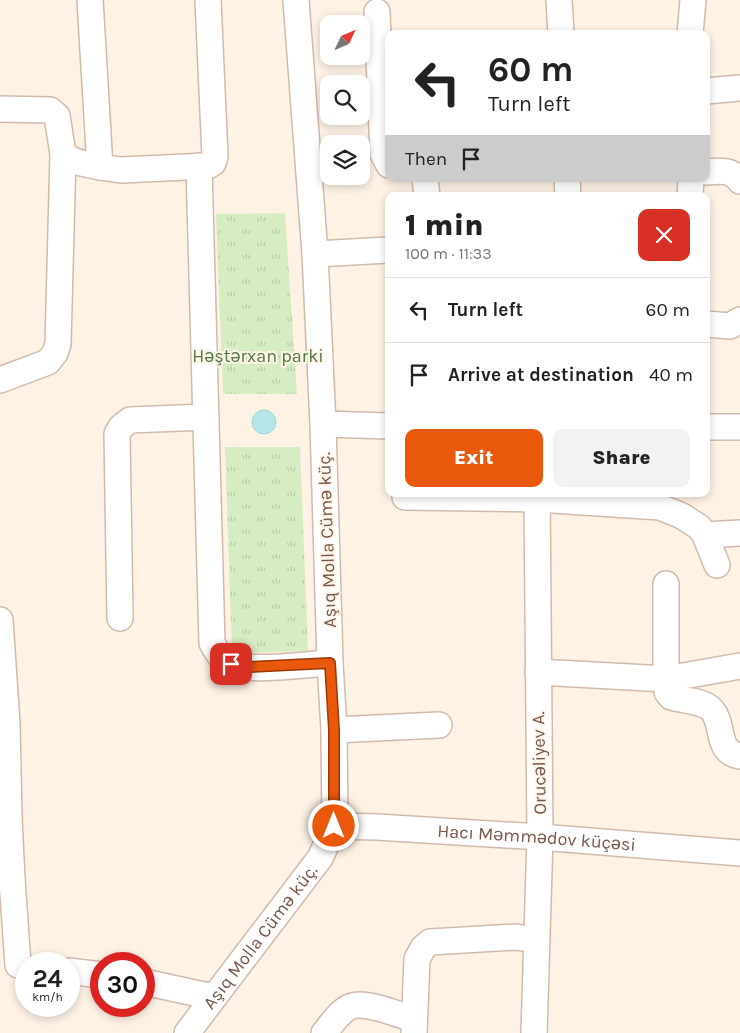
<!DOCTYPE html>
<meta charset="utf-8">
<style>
:root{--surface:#fff;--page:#f2f2f2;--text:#222;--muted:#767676;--line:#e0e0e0;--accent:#ea580c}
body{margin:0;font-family:Karla,sans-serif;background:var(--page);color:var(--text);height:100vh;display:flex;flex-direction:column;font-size:19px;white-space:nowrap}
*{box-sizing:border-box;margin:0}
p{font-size:16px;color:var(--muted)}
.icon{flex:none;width:28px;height:28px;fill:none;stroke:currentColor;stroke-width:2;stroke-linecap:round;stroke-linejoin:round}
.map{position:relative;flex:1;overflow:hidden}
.details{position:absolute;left:385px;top:192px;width:325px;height:305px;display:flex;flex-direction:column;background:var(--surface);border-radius:10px;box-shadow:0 2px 8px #0003}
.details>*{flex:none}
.banner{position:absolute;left:385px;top:30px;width:325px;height:152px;border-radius:10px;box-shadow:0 2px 8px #0003;background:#fff;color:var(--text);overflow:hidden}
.needle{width:32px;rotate:46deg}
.controls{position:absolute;left:320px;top:15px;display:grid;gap:10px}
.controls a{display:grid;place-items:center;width:50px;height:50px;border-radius:10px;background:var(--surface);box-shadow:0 2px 8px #0003;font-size:25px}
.speed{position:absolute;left:15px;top:952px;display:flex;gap:10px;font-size:25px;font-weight:700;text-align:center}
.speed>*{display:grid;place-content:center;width:65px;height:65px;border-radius:50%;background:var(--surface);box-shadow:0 2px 8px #0003;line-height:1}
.speed small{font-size:12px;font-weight:400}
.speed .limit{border:8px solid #d22;background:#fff;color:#111}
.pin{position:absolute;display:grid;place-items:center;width:42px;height:42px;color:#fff;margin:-21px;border-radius:10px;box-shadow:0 2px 8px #0006}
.me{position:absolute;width:55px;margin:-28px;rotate:0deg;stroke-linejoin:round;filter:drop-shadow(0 0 4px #0008)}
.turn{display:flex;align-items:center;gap:18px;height:105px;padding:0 20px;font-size:22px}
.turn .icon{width:65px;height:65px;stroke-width:2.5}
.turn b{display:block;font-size:35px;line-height:42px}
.then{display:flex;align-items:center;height:48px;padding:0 20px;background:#0003;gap:10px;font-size:19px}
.round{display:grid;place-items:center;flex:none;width:52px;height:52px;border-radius:10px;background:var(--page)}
.headline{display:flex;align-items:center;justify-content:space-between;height:85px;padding:0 20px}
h1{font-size:30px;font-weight:800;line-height:38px}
.primary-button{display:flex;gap:10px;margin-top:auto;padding:10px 20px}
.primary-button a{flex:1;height:58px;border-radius:10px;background:var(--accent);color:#fff;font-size:20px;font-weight:800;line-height:58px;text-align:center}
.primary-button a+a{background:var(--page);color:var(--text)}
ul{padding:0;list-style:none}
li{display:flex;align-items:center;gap:15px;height:65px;padding:0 20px;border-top:1px solid var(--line)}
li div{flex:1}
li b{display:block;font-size:19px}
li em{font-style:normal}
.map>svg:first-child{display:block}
.grass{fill:url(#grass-tufts)}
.water{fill:#b7e5e8;stroke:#9dd6da}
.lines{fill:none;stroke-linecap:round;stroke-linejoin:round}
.minor-casing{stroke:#d1baac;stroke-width:28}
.minor{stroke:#fff;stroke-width:25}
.route-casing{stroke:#983908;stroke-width:12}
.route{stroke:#ea580c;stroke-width:9}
.labels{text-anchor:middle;stroke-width:4;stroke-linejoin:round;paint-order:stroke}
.park-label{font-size:18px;fill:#52783d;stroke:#fff6eb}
.street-label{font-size:18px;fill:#775548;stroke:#fff6eb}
</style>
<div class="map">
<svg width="740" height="1033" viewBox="0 0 740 1033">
<defs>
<pattern id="grass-tufts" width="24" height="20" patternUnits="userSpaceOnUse" patternTransform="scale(1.25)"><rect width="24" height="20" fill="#d6ecc2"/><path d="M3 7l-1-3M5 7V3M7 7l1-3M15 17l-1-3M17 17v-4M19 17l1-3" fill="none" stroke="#bbcca8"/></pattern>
</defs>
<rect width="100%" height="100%" fill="#fdf2e4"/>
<!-- grass -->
<g class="grass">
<path d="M285,213L297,394H223L216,214Z"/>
<path d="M225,447H300L308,651L232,653Z"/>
</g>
<!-- water -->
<circle class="water" cx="264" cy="422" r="12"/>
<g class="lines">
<!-- minor casing -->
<g class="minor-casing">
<g id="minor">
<path d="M559,0L561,34"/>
<path d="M377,12L383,154L389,165"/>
<path d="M690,34L693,0"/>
<path d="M706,91L740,88"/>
<path d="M0,109L50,110L57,116L63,154C72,163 88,164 100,167L90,0"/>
<path d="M199,166L212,643C217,652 220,658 229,663C246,673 308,664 330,663"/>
<path d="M100,167L121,170L208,166L213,163L215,157L208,0"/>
<path d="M706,172C719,171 732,169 740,181"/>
<path d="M425,179L427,196"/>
<path d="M567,179L568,196"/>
<path d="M690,196L691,179"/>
<path d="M315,254L389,250"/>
<path d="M706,324L730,326L740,320"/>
<path d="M0,380L48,362L55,353L58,344L63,154"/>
<path d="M323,424L389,426"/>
<path d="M706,427H740"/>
<path d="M405,497L537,499L660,507L682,516L699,527L705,535L717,565"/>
<path d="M705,535L740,533"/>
<path d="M120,618L117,434L121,427L130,420L206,417"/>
<path d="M0,620L7,724L9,817"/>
<path d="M740,666L666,679L667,692L671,697C683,701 703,700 712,710C725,725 715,752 740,756"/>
<path d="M538,672L666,679V584"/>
<path d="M334,730L439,725"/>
<path d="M0,818L9,817L12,880"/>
<path id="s1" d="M335,826L377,827L540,837L740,853"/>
<path d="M0,880H12L18,965"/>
<path d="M69,971L101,975"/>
<path d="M144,982L213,997"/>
<path id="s2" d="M187,1033L320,858L335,826L334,730L330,663L323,424L315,254L296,0"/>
<path d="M324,1033C332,1024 340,1010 352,1006C367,1001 398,1015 414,1019"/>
<path d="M414,1033L417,959L423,948L430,942L516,937L536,940"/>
<path d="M534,1033L540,837L537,494"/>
</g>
</g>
<!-- minor -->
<use href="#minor" class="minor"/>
</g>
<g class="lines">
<!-- route casing -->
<g class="route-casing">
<path id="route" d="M231,664L250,667L330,663L334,730V826"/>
</g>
<!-- route -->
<use href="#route" class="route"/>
</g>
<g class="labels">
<!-- park labels -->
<g class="park-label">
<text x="258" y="362">Həştərxan parki</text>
</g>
<!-- street labels -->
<g class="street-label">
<text transform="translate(327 540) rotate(-92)" y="6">Aşıq Molla Cümə küç.</text>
<text transform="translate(539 763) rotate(-91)" y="6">Orucəliyev A.</text>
<text dy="6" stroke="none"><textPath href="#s1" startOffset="202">Hacı Məmmədov küçəsi</textPath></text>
<text dy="6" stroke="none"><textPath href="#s2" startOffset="121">Aşıq Molla Cümə küç.</textPath></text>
</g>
</g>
</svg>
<div class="controls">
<a><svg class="needle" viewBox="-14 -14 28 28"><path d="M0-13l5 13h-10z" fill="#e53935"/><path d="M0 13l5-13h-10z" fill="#767676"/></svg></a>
<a><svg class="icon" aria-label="search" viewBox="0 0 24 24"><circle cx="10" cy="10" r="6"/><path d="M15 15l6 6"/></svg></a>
<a><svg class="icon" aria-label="layers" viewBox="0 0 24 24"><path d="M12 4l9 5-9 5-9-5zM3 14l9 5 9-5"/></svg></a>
</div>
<div class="speed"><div>24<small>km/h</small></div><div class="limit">30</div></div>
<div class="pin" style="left:231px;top:664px;background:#d93025"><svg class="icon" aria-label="arrive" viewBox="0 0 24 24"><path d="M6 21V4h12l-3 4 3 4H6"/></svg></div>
<svg class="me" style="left:334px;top:826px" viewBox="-20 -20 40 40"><circle r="17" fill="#ea580c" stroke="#fff" stroke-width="3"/><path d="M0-11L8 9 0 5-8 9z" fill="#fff"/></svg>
<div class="banner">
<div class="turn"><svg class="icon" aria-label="left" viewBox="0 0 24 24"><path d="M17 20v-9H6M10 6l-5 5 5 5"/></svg><div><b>60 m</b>Turn left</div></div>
<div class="then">Then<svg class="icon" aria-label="arrive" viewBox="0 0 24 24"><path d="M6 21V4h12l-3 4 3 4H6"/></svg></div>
</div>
<section class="details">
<div class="headline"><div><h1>1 min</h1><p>100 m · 11:33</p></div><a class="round" style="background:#d93025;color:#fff"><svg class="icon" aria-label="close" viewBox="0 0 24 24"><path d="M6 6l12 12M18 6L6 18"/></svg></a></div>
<ul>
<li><svg class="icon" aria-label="left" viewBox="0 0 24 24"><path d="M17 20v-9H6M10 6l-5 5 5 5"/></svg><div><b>Turn left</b></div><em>60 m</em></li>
<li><svg class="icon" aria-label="arrive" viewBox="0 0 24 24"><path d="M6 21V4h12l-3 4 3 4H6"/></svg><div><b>Arrive at destination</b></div><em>40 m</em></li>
</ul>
<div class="primary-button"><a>Exit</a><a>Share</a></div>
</section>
</div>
